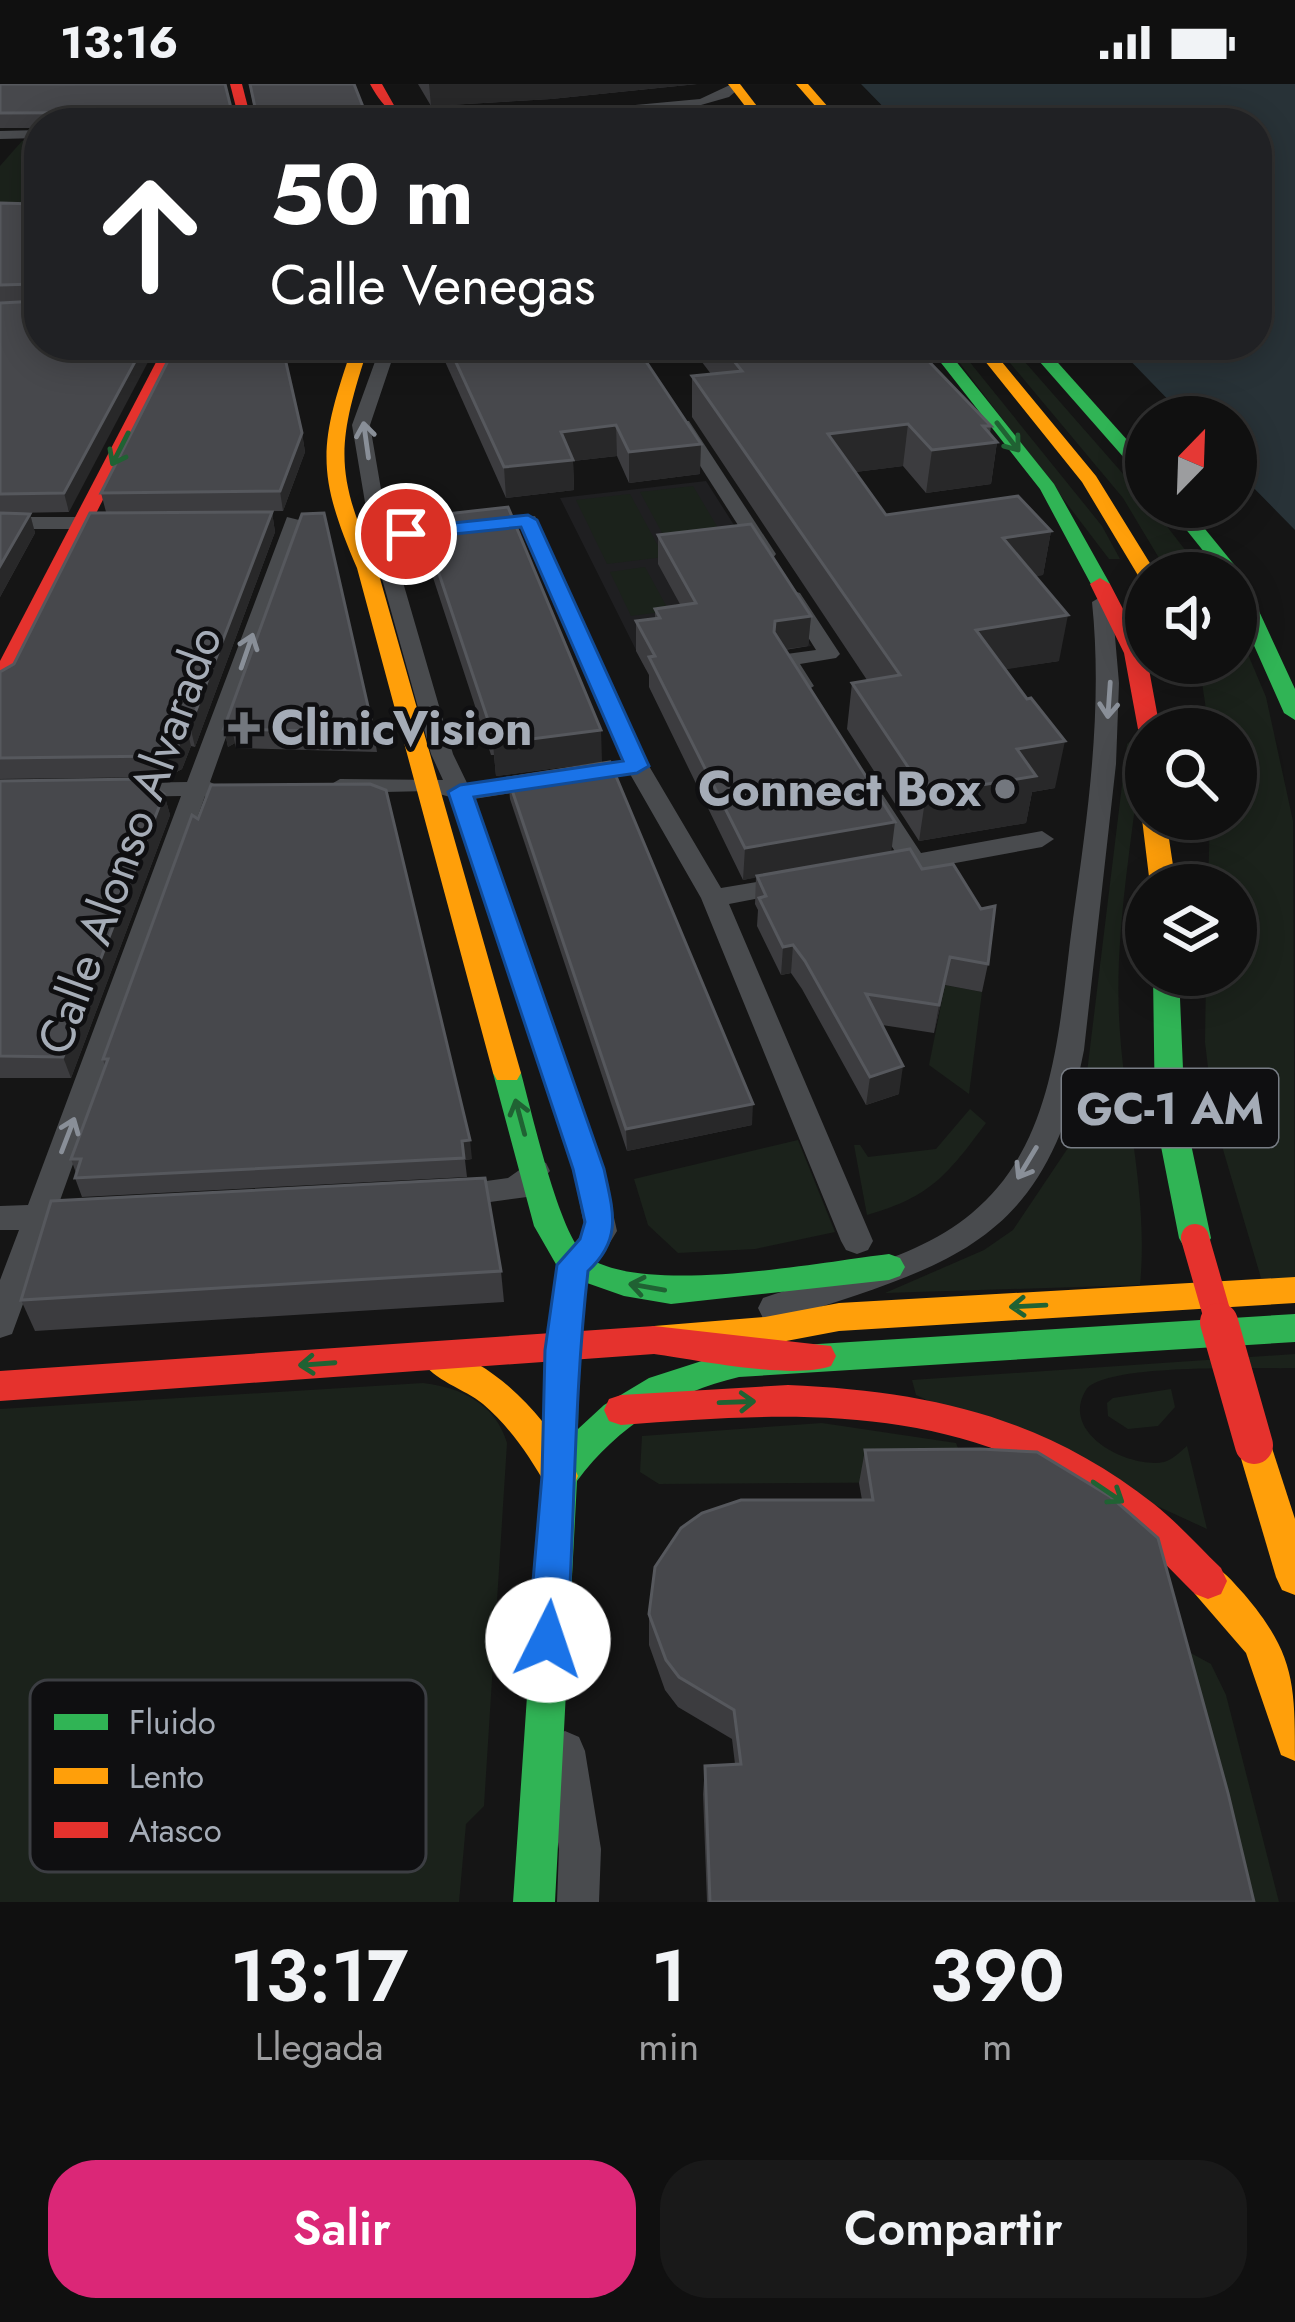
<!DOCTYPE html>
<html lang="es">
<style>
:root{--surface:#101010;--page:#191919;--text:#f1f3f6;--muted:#9c9d9f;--line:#303030;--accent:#db2777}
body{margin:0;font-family:Jost,sans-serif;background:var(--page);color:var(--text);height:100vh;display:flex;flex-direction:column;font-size:45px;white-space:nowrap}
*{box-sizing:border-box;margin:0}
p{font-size:39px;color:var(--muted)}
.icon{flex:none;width:66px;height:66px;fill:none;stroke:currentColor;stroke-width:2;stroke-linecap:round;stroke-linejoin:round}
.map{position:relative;height:1818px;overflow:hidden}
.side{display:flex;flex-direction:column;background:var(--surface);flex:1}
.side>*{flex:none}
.guide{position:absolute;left:24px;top:24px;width:1248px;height:252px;border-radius:48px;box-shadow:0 6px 30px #0003,0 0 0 3px var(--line);background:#202124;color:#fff;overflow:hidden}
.needle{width:78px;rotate:23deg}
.fabs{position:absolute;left:1125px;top:312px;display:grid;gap:24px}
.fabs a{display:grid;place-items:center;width:132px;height:132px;border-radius:50%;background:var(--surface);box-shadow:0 6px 30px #0003,0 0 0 3px var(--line);font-size:60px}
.pin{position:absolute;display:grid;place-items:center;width:102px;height:102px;color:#fff;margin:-51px;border:6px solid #fff;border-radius:50%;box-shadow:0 3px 12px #0007}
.me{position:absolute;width:132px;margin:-66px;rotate:4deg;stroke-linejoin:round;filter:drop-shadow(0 0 9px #0008)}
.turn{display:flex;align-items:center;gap:42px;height:252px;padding:0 48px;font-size:54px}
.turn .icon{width:156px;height:156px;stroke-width:2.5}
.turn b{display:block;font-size:84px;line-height:102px}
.eta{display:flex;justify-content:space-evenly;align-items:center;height:204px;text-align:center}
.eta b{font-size:72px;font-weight:600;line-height:84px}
.button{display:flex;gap:24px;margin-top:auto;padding:24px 48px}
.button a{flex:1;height:138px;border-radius:48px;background:var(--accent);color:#fff;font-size:48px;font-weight:600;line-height:138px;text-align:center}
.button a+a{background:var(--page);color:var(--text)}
.status{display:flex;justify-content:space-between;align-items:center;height:84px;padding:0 60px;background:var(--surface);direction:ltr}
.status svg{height:33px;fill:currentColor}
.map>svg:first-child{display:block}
.built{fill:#1f1f21}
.green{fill:#1b221b}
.water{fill:#283237}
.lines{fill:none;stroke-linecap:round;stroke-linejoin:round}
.street{fill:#494b4e;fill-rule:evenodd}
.fast{fill:#30b455;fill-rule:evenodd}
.slow{fill:#ff9f0a;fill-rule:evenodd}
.jam{fill:#e5322d;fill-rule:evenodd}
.jam-bridge-far1{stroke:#e5322d;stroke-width:28}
.jam-bridge{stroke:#e5322d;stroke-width:38}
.wall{fill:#3c3c3f}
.shaded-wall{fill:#282829}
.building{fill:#47484c;stroke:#56585d;stroke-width:3}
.oneway{stroke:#206233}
.oneway2{stroke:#898f98}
.route{fill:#1a73e8;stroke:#114b97;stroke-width:3}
.poi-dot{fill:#73777e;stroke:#0f0f11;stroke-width:4.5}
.labels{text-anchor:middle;stroke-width:9;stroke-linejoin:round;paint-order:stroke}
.shield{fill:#0f0f11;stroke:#787d85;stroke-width:3}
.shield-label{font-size:45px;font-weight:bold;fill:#a5acb7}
.poi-label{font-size:48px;font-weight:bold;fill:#a5acb7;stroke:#0f0f11;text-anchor:start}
.street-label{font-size:48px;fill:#a5acb7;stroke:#0f0f11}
.key{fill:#0f0f11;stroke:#3c3e43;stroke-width:3}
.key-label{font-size:33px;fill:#a5acb7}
</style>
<div class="status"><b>13:16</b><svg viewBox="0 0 49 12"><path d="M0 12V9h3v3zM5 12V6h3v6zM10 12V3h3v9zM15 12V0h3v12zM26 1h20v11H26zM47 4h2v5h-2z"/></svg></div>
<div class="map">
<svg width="1295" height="1818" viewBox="0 0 1295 1818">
<rect width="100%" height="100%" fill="#151515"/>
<!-- built -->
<path class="built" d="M706,397L811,562L646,586L560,414Z"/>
<!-- green -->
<g class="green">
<path d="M697,22L745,29L753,39H509Z"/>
<path d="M39,53V123H0V82L22,57Z"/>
<path d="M946,261H956L1102,442L1120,475H1109Z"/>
<path d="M995,261H1010L1146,416V423H1152L1203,489H1168L1123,414Z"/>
<path d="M693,402L730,464L674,471L640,408Z"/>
<path d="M630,410L664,473L607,480L576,416Z"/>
<path d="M645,483L669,527L631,532L610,488Z"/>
<path d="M1236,542L1266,613L1293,737L1295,1194H1261L1214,1035L1205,958L1206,891H1236V801H1208L1210,735H1236V645H1209L1199,579H1236Z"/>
<path d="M1133,655L1142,664C1133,752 1115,844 1119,932C1123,1023 1149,1110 1140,1201L885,1209L984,1166L1013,1146L1080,1046L1127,660Z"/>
<path d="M945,901L982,908L969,1010L929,981Z"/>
<path d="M970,1025L986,1039C948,1090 931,1113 867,1131L854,1061H860L868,1073L936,1065Z"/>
<path d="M798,1056L835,1148L755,1165L678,1169L648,1141L634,1095Z"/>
<path d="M1295,1270V1284C1259,1285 1103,1279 1086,1306C1059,1349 1128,1385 1164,1378C1172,1376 1180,1368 1187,1362L1207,1445L916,1311L912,1296Z"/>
<path d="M423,1299C460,1303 496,1320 507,1359L484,1722L466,1740L459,1818H0V1325Z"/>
<path d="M1171,1305L1175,1323L1158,1342L1128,1345L1108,1332L1107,1319L1113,1314Z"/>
<path d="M822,1339L956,1359L971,1398L659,1400L640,1388L642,1352Z"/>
<path d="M1187,1567L1211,1580L1226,1611L1279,1818H1228Z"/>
</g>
<!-- water -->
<path class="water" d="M861,0H1295V446L1236,386V333H1185L1115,261H1257V39H899Z"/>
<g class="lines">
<!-- street -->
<g class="street">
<path d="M732,0L742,2L729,13L701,21L439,39L700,15Z"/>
<path d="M39,46V54L0,55V47Z"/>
<path d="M381,261H397L370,341L388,446L535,432L649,682L721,804L792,792L805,800L792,808L729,820L873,1157L868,1166L857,1170L846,1166L841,1157L701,814L630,690L474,715L603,1085L617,1147L597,1180L573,1194L562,1190L557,1181L585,1146L573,1085L450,713L429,707L340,709L328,702L340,695L443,696L431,670L372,459L357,454L370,448L352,341ZM521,442L623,677L468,701L453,670L391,457Z"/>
<path d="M677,337H689L776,470L773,474H759L674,341Z"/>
<path d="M0,433H104L113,439L104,445H0Z"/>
<path d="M287,433L303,437L210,698L224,705L220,710L205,712L58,1122L65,1132L61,1141L51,1144L12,1250L0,1254V1196L19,1146H0V1122L28,1121L181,712L124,713L112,706L124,699L187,698Z"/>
<path d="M793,507L800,509L840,570L836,574L800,580L814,602L803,609L795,607L776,576L779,571L816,566L783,513Z"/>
<path d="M1102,512L1112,518L1119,599L1116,680L1084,966C1046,1164 944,1182 774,1238L763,1234L758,1224L763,1214C831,1191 915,1177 972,1129C1058,1058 1059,936 1073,835C1088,729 1103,625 1092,518Z"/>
<path d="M875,709L883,711L921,769L1042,747L1054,755L1042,763L901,789L889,781L899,774L863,716Z"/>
<path d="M535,1075L546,1079L550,1087L527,1113L454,1123L443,1119L439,1111L443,1103L508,1094Z"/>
<path d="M565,1647L579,1653L585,1667L601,1765L599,1818H557L559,1765L545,1667L551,1653Z"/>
</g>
<!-- fast -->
<g class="fast">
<path d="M927,261H943L1054,400L1110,500L1107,504H1093L1040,405Z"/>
<path d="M1025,261H1042L1146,377V393L1140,392Z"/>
<path d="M1168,423H1187L1241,489L1237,493L1246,499L1295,605V636L1284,629L1236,521V489H1221Z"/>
<path d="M1153,891H1179L1185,1032L1211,1154L1206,1163L1195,1167L1184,1163L1179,1154L1155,1032Z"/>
<path d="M507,979L517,982L521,989C531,1025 560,1154 586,1172C642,1213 820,1178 889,1170L900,1174L905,1183L900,1192L889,1196L671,1220L624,1212L587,1199L579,1266L578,1345L604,1321L649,1294L739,1265L1295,1230V1258L739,1293C672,1309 619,1341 577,1397L555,1818H513L542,1392L545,1266L557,1182L534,1142L493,989L497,982Z"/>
</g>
<!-- slow -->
<g class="slow">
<path d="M728,0H740L770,39H758Z"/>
<path d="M796,0H808L842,39H830Z"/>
<path d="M353,261H369C336,361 334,388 377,484L521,989L517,996H497L493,989L357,484C315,387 319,360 353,261Z"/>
<path d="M972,261H988L1096,392L1156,489L1139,493L1082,398Z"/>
<path d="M1146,730V735H1166L1176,801H1150L1142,735Z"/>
<path d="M1295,1193V1219L839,1247L765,1261L654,1270L642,1266L637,1256L642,1246L654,1242L765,1233L839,1219Z"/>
<path d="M439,1262C500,1283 539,1327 573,1381L578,1392L573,1403L560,1408L547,1403C530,1373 510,1343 483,1320C465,1305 432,1296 422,1276L427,1266Z"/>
<path d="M1254,1345L1266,1350L1271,1361L1295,1435V1511L1282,1506L1276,1493L1237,1361L1242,1350Z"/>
<path d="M1208,1479C1224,1486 1232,1497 1244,1510C1295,1570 1295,1600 1295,1677L1281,1671L1246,1569L1195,1510L1189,1497L1195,1484Z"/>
</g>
<!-- jam -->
<g class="jam">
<path d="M230,0H242L252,39H240Z"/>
<path d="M370,0H382L395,23L431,39C399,39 385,27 370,0Z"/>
<path d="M165,261H181L11,598L0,604V577Z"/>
<path d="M1100,494L1110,500L1146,569L1160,645H1146V651L1138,645L1124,569L1090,500Z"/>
<path d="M654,1242L831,1262L836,1272L831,1282C791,1296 698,1276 654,1270L0,1317V1287Z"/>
<path d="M788,1301C927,1307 1042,1332 1154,1420C1178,1439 1199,1463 1221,1484L1227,1497L1221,1510L1208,1515L1195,1510C1154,1469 1113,1425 1062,1396C926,1319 772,1329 621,1341L609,1337L604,1326L609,1315L621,1311Z"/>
</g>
<!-- jam-bridge-far1 -->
<path class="jam-bridge-far1" d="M1195,1154L1220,1241"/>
<!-- jam-bridge -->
<path class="jam-bridge" d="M1219,1238L1254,1361"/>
</g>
<!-- wall -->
<g class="wall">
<path d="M0,0L232,28L233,39H39V44H0Z"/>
<path d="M249,0H354L369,38L410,39H257Z"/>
<path d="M418,0H697L551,15L431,22Z"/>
<path d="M0,119L35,120L69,428L12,429L30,430L35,449L0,513V219L38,217L0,218Z"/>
<path d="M442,261H635L700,390L629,399L617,372L573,377L574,406L506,414L443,273Z"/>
<path d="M689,261H913L991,342L990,350L997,358L991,400L926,409L903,382L855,388L886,431L1051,447L1043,491L1035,492L1059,577L1005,585L1055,704L1032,708L1026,739L919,757L847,645L852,599L867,596L692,333V292L711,290Z"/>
<path d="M302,349L305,368L283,427L106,428L101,409Z"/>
<path d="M272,428L275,448L195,663L191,662L182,685L167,693L0,695V588Z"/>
<path d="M420,433L602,678L496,692L494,671H491L423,463Z"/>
<path d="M658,451L811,532L808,562L785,566L891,768L922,785L988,880L982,908L945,901L934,949L882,941L899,1010L866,1021L802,905L791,889L781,891L757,842L758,826L755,820L756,793L743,796L649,603V591L636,567V537L655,534V525L681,522L658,480Z"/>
<path d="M224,644L374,649L377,668L236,664L235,659L228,663Z"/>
<path d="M508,694L752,1041L627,1067L510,715Z"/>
<path d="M0,697L164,710L170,731L71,994H0Z"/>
<path d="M192,731L472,1075L465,1076L467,1093L82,1113L75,1094L76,1089L71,1075L105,983L103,975Z"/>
<path d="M501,1187L504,1218L35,1247L21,1216Z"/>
<path d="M865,1366L1254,1818H707L703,1710L705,1682L735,1680L732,1655L678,1623L665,1606L649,1561V1530L862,1416L859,1399Z"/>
</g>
<!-- shaded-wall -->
<g class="shaded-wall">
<path d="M429,0H697L551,15L431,22Z"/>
<path d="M144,261H157L69,428L64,409Z"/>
<path d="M908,340L903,382L825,392L828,350Z"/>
<path d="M616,341L617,372L573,377L574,406L506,414L504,383L561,348Z"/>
<path d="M302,349L305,368L283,427L280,407Z"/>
<path d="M997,358L991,400L926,409L932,366Z"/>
<path d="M701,360L700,390L629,399V368Z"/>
<path d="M272,428L275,448L195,663L190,642Z"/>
<path d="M30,430L35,449L0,513V482Z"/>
<path d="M1051,447L1043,491L995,498L1003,454Z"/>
<path d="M1068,531L1059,577L969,591L976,546Z"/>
<path d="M811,532L808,562L773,567L775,537Z"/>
<path d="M234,639L232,645L235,659L228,663L224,644Z"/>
<path d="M186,642L191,662L182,685L167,693L161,672Z"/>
<path d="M601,646L602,678L496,692L493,660Z"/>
<path d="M1065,657L1055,704L1032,708L1026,739L919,757L926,710L1017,665Z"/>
<path d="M164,710L170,731L71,994L63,973Z"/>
<path d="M895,738L891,770L743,796L745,764Z"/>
<path d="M793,861L791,889L781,891L783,863Z"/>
<path d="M950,873L945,901L934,949L939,921Z"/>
<path d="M903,982L899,1010L866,1021L870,993Z"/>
<path d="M753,1020L752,1041L627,1067L626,1045Z"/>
<path d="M470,1056L472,1075L464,1076L462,1057Z"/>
</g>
<!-- building -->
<g class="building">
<path d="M0,0H225L232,28L0,29Z"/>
<path d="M250,0H354L369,38H410L300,39L305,27L256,28Z"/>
<path d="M39,116V204L35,200L0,201V119L35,120Z"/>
<path d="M39,206V261H144L64,409L0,410V219L38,217Z"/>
<path d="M176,261H282L302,349L280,407L101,409Z"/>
<path d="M448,261H635L701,360L629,368L616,341L561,348L573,376L504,383Z"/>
<path d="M721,261H913L991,342H983L997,358L932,366L908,340L828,350L886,431L1018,412L1051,447L1003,454L1068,531L976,546L1027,615L1031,614L1065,657L1017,665L1036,692L926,710L852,599L900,591L692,292L742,287Z"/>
<path d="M508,423L601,646L493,660L494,639H489L420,433Z"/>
<path d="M272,428L190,642H186L177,664L161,672L0,674V588L14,580L90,429Z"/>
<path d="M0,429L30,430L0,482Z"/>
<path d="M324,429L374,649L232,645L234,639L224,644L302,430Z"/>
<path d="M751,440L811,532L775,537L774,548L895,738L745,764L649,573L655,572L636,537L660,534L655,525L696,519L658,451Z"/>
<path d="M610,678L753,1020L626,1045L508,694Z"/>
<path d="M143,695L164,710L63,973L0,972V697Z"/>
<path d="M370,700L386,706L470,1056L462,1057L464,1074L75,1094L81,1075H71L108,975H103L192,731L198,735L211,701Z"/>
<path d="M910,765L922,785L953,780L981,825L995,822L988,880L950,873L939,921L866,910L903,982L870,993L805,877L793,861L783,863L759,814L766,812L757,792Z"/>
<path d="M485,1094L501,1187L21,1216L51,1117Z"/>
<path d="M980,1365L1037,1368L1111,1413L1158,1454L1228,1709L1254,1818H710L705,1682L741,1680L734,1626L679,1593L666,1576L649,1530L655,1483L681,1444L702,1429L741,1416H873L865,1366Z"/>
</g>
<!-- one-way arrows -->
<defs><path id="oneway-shaft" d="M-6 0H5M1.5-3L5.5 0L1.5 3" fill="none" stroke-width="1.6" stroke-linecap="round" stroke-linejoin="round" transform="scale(3)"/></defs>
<g class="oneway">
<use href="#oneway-shaft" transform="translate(1008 353) rotate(52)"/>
<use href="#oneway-shaft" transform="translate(120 365) rotate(117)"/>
<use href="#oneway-shaft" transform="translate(520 1033) rotate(-105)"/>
<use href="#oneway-shaft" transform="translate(647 1203) rotate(-170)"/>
<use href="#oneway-shaft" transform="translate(1028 1222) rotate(177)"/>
<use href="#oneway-shaft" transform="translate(317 1280) rotate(176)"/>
<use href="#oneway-shaft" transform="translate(737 1318) rotate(-2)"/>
<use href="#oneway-shaft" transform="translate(1108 1408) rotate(34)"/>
</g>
<g class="oneway2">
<use href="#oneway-shaft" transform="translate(366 356) rotate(-98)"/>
<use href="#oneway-shaft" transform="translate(247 567) rotate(-71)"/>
<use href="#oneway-shaft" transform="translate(1109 616) rotate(94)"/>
<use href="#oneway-shaft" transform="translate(68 1051) rotate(-69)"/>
<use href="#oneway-shaft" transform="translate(1027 1079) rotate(121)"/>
</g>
<!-- route -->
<path class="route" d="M528,431L537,436L649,682L637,689L474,713L604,1085C613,1127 623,1155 588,1187C574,1309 575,1433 567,1556L561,1570L548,1575L534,1570L528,1556L542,1392L545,1266L557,1181L580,1155L585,1138L573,1085L448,708L460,701L623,677L521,443L406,455L396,450L406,444Z"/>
<!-- markers -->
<g class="poi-dot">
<path d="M238 626h12v12h12v12h-12v12h-12v-12h-12v-12h12z"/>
<circle cx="1005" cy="705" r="12"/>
</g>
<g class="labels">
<!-- shield labels -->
<rect class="shield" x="1062" y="985" width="216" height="78" rx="9"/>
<g class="shield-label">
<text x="1170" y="1040">GC-1 AM</text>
</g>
<!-- poi labels -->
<g class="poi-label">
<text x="271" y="661">ClinicVision</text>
<text x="981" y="722" text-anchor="end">Connect Box</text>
</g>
<!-- street labels -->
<g class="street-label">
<text transform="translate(129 756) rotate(-70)" y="17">Calle Alonso Alvarado</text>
</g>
</g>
<!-- legend -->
<rect x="30" y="1596" width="396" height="192" rx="18" class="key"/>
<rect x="54" y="1630" width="54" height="16" fill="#30b455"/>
<rect x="54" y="1684" width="54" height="16" fill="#ff9f0a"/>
<rect x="54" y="1738" width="54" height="16" fill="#e5322d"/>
<g class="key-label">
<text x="129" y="1650">Fluido</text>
<text x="129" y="1704">Lento</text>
<text x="129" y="1758">Atasco</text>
</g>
</svg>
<div class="fabs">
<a><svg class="needle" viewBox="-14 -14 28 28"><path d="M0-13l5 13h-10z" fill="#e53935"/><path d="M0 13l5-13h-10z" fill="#9c9d9f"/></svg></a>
<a><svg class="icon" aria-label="sound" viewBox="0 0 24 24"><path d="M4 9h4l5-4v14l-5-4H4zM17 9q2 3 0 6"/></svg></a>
<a><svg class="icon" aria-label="search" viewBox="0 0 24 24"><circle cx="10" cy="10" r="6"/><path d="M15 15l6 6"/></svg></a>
<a><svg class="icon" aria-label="layers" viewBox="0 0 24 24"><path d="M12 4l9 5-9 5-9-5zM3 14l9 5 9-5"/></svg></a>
</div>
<div class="pin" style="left:406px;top:450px;background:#d93025"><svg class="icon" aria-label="arrive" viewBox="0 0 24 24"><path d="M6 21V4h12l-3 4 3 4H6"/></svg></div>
<svg class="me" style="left:548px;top:1556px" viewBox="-20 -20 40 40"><circle r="19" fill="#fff"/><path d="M0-13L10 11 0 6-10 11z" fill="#1a73e8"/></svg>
<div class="guide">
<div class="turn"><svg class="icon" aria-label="ahead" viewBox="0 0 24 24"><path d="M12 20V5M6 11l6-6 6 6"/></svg><div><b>50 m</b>Calle Venegas</div></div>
</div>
</div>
<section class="side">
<div class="eta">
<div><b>13:17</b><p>Llegada</p></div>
<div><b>1</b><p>min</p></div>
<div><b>390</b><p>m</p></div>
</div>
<div class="button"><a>Salir</a><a>Compartir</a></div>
</section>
